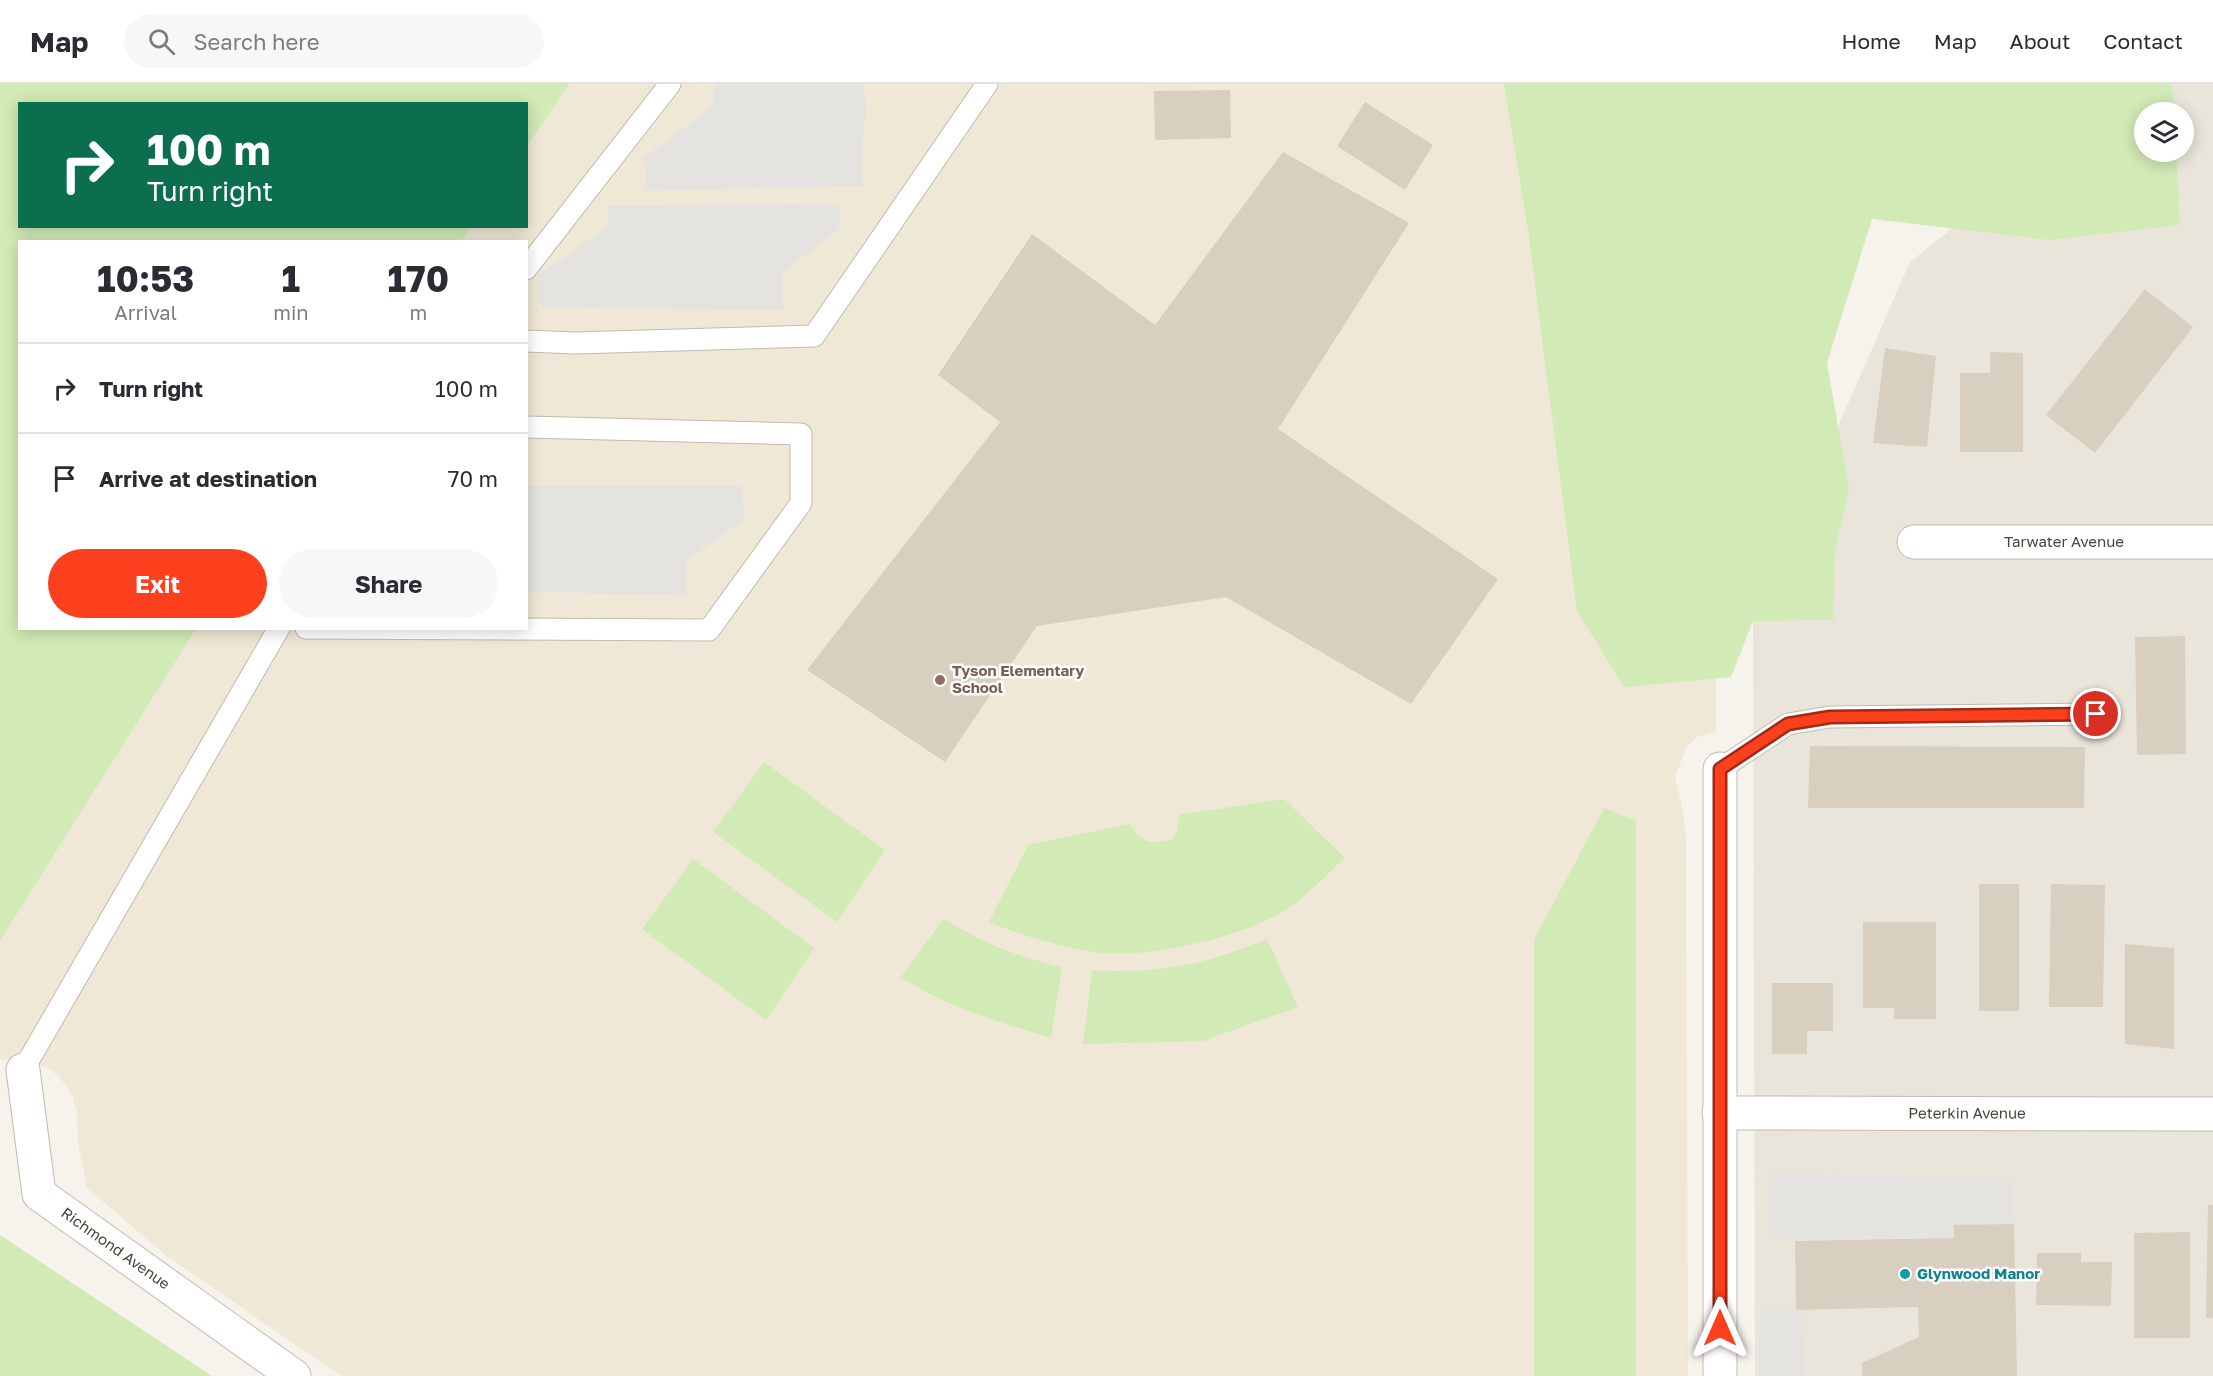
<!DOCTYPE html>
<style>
:root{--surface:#fff;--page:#f7f7f7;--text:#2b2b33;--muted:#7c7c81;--line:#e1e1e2;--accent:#fc3f1d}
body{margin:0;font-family:"Golos Text",sans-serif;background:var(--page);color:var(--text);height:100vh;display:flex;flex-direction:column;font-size:22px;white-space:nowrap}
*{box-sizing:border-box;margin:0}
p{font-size:20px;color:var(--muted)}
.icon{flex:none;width:33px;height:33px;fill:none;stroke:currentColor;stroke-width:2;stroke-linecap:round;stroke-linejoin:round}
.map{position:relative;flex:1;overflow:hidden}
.details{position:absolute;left:18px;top:156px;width:510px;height:390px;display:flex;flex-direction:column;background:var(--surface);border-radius:0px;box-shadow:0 3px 15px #0003}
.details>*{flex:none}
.banner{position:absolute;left:18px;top:18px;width:510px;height:126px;border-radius:0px;box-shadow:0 3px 15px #0003;background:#0b6e4f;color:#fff;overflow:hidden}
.buttons{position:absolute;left:2134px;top:18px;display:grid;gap:12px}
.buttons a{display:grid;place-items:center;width:60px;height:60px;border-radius:50%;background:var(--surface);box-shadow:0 3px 15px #0003;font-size:30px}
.pin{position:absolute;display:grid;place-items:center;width:51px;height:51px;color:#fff;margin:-26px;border:3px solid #fff;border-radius:50%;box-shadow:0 2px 6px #0007}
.me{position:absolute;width:66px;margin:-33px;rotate:0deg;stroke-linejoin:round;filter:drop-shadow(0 0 4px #0008)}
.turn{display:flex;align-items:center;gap:21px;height:126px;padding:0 30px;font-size:27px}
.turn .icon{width:78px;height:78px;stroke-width:2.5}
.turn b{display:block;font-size:42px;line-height:51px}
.eta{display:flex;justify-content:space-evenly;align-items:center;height:102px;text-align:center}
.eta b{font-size:36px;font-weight:700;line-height:42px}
.primary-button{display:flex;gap:12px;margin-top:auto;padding:12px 30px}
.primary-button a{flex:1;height:69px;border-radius:36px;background:var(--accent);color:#fff;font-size:24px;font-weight:700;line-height:69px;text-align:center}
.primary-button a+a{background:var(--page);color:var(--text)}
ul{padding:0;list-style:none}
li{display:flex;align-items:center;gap:18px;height:90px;padding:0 30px;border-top:2px solid var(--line)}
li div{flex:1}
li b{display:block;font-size:22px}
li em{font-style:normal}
header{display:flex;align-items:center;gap:36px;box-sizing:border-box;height:84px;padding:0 30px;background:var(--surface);border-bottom:2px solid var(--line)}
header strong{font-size:28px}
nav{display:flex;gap:33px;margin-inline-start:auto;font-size:21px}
.search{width:420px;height:54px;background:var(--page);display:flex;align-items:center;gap:15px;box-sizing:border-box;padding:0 21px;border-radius:33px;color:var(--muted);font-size:22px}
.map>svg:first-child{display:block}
.residential{fill:#eae5da;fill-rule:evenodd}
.education{fill:#efe8d6}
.green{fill:#d2eab5}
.parking{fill:#e5e3e0}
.building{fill:#d8cfc1}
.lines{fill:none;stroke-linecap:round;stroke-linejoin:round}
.service-casing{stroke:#c2bbae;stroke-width:23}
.minor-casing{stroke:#c2bbae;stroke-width:35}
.service{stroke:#fff;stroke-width:21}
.minor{stroke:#fff;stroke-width:33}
.route-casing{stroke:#a42913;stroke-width:15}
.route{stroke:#fc3f1d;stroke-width:10}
.education-dot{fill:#8d6e63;stroke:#fff;stroke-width:2}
.culture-dot{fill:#0f9aa8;stroke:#fff;stroke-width:2}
.labels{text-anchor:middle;stroke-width:5;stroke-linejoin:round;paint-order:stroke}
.street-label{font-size:15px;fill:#4b4439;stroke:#fff}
.education-label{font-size:15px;font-weight:bold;fill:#785e54;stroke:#fff;text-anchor:start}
.culture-label{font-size:15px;font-weight:bold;fill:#0d838f;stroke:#fff;text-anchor:start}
</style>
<header>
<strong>Map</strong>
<div class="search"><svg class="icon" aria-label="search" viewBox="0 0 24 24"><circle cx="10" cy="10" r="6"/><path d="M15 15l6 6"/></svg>Search here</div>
<nav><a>Home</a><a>Map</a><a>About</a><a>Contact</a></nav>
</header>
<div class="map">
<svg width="2213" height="1292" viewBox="0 0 2213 1292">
<rect width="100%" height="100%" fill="#f6f3ec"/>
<!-- residential -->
<path class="residential" d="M2132,0H2213V1292H1755L1753,537L1910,178ZM2145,28H2184V68H2145Z"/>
<!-- education -->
<path class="education" d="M569,0H1719L1716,647L1697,653L1687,662L1675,693L1683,727L1686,754L1688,1292H341L168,1173L87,1104L78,1060L77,1029L72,1010L60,994L51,986L27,977L0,975V857L196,545L526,544V158L461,157L471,143L526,142L527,62Z"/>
<!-- green -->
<g class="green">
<path d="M0,0H569L527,62L526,20H20V142L471,143L461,158H20V544L196,545L0,857Z"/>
<path d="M1504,0H2172L2173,28H2145V68H2176L2180,141L2050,156L1872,135L1827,279L1849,405L1835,467L1833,536L1753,537L1731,593L1624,603L1577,527L1528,146Z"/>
<path d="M764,678L885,766L837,838L713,748Z"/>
<path d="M1284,715L1345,774C1326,791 1308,811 1287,825C1246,853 1143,876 1094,868C1057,862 1023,852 989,838L1028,761L1129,740C1141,758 1152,762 1173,755L1178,745L1179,731Z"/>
<path d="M1604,724L1636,737V1292H1534V856Z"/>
<path d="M693,775L814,864L766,936L642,845Z"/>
<path d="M944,834C979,859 1020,873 1062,883L1051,954C994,936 952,926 901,893Z"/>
<path d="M1267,855L1298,923L1203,957L1083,960L1092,886C1157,891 1207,880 1267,855Z"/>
<path d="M0,1151L212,1292H0Z"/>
</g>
<!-- parking -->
<g class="parking">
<path d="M715,0H864L866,28L861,74L863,102L645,107L644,73L713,22Z"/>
<path d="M839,119L840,144L782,190L783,226L541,224L538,191L607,144L608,122Z"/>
<path d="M527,402H741L745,434L685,478L686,511L527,508Z"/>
<path d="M1769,1090L2012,1094L2014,1140L1954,1141V1154L1770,1153Z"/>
<path d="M1760,1225L1801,1226L1804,1292H1758Z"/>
</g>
<!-- building -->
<g class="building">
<path d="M1230,6L1231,54L1155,56L1154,7Z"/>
<path d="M1365,18L1433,61L1405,106L1337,62Z"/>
<path d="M1283,68L1409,139L1278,345L1498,495L1411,620L1226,513L1037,542L945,678L807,586L1000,338L938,291L1032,150L1155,241Z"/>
<path d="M2145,205L2193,243L2095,369L2046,331Z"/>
<path d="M1885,264L1936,272L1927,363L1873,359Z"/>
<path d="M1990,268L2023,269V368H1960V289H1990Z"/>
<path d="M2185,552L2186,670L2137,671L2135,553Z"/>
<path d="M1810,662L2085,663L2084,724H1808Z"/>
<rect x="1979" y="800" width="40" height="127"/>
<path d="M2051,800L2105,801L2103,923H2049Z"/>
<path d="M1863,838H1936V935H1894V924H1863Z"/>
<path d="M2125,860L2174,864V965L2125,960Z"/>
<path d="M1772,899H1833V947H1807V970H1772Z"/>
<path d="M2208,1121H2213V1234H2206Z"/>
<path d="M2014,1140L2017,1292H1862V1279L1919,1253L1918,1223L1796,1226L1795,1157L1954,1154V1141Z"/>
<path d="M2190,1148V1254H2134V1149Z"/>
<path d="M2037,1169H2081V1178H2112L2111,1222L2036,1221Z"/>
</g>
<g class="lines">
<!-- service casing -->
<g class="service-casing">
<g id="service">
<path d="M526,185L670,0"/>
<path d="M526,257L575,259L814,252L987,0"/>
<path d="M306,544L709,546L801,419V350L526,343"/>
<path d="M1720,685L1788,640L1830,633L2096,630"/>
<path d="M23,986L279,544"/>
</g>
</g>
<!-- minor casing -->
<g class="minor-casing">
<g id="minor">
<path id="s1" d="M1914,458H2213"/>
<path d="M1720,685V1292"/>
<path id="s2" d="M23,986L39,1110L294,1292"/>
<path id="s3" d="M1719,1029L2213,1030"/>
</g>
</g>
<!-- service -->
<use href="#service" class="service"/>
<!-- minor -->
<use href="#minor" class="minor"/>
</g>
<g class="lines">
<!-- route casing -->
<g class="route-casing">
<path id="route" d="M1720,1244V685L1788,640L1830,633L2096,630"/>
</g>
<!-- route -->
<use href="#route" class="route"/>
</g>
<!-- markers -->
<circle class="education-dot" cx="940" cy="596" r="6"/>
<circle class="culture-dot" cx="1905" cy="1190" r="6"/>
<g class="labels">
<!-- street labels -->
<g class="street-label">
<text dy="5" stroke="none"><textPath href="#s1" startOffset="150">Tarwater Avenue</textPath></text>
<text dy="5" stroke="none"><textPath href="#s3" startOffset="248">Peterkin Avenue</textPath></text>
<text dy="5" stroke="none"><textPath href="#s2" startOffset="219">Richmond Avenue</textPath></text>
</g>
<!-- education labels -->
<g class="education-label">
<text x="952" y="592">Tyson Elementary<tspan x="952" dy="17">School</tspan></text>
</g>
<!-- culture labels -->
<g class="culture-label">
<text x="1917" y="1195">Glynwood Manor</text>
</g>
</g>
</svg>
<div class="buttons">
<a><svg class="icon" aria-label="layers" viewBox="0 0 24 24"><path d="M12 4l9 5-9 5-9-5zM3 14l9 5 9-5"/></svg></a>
</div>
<div class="pin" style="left:2096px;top:630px;background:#d93025"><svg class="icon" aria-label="arrive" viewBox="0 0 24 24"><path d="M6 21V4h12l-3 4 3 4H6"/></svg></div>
<svg class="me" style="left:1720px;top:1244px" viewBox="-20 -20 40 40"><path d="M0-17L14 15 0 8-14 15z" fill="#fc3f1d" stroke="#fff" stroke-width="4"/></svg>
<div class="banner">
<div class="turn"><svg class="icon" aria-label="right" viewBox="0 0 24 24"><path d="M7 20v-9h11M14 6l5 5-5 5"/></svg><div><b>100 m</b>Turn right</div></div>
</div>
<section class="details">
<div class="eta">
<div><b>10:53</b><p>Arrival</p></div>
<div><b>1</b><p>min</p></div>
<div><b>170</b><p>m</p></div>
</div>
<ul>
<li><svg class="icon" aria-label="right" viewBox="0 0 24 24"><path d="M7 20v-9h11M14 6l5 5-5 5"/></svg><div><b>Turn right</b></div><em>100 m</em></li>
<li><svg class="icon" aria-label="arrive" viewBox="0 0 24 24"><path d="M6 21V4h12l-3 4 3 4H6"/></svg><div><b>Arrive at destination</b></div><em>70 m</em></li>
</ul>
<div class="primary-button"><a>Exit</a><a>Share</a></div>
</section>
</div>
